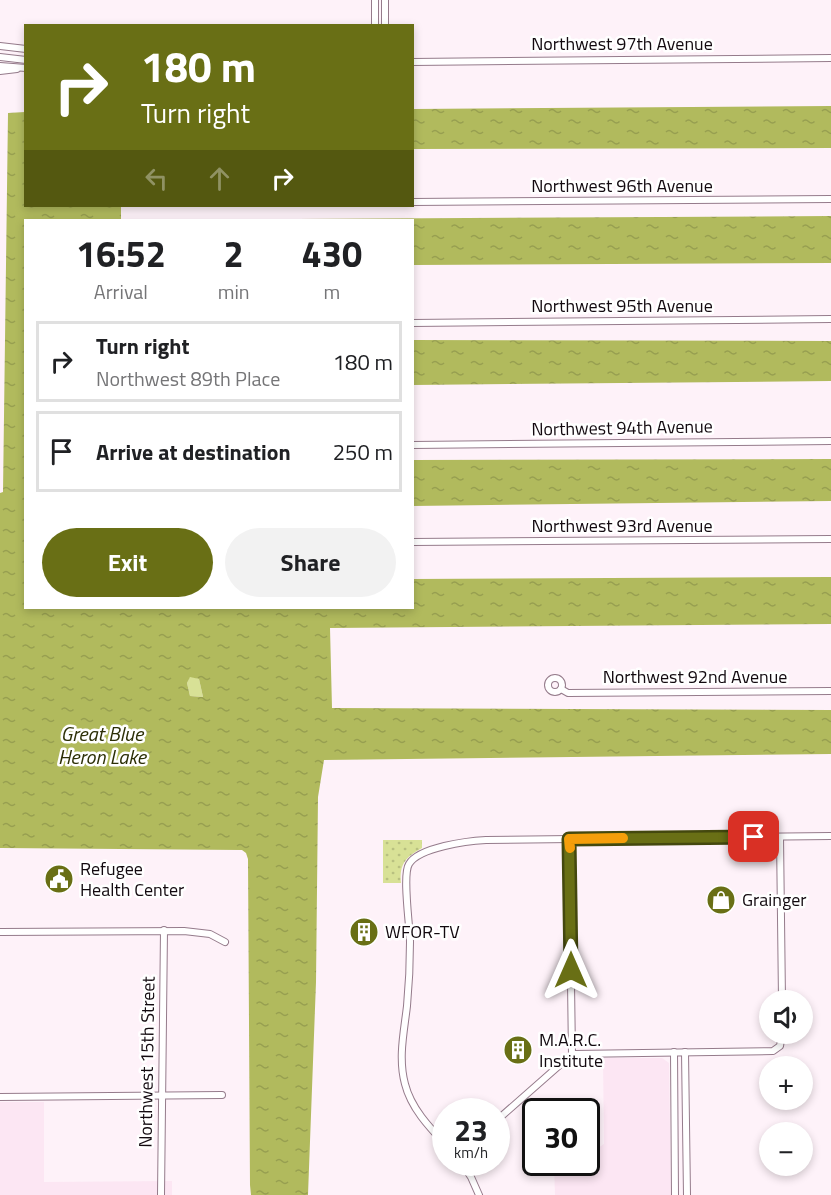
<!DOCTYPE html>
<meta charset="utf-8">
<style>
:root{--surface:#fff;--page:#f2f2f2;--text:#202124;--muted:#757577;--line:#e0e0e0;--accent:#696f15}
body{margin:0;font-family:"Titillium Web",sans-serif;background:var(--page);color:var(--text);height:100vh;display:flex;flex-direction:column;font-size:22px;white-space:nowrap}
*{box-sizing:border-box;margin:0}
p{font-size:20px;color:var(--muted)}
.icon{flex:none;width:33px;height:33px;fill:none;stroke:currentColor;stroke-width:2;stroke-linecap:round;stroke-linejoin:round}
.map{position:relative;flex:1;overflow:hidden}
.details{position:absolute;left:24px;top:219px;width:390px;height:390px;display:flex;flex-direction:column;background:var(--surface);border-radius:0px;box-shadow:0 3px 9px #0003}
.details>*{flex:none}
.guide{position:absolute;left:24px;top:24px;width:390px;height:183px;border-radius:0px;box-shadow:0 3px 9px #0003;background:#696f15;color:#fff;overflow:hidden}
.buttons{position:absolute;left:759px;top:990px;display:grid;gap:12px}
.buttons a{display:grid;place-items:center;width:54px;height:54px;border-radius:50%;background:var(--surface);box-shadow:0 3px 9px #0003;font-size:30px}
.speed{position:absolute;left:432px;top:1098px;display:flex;gap:12px;font-size:30px;font-weight:700;text-align:center}
.speed>*{display:grid;place-content:center;width:78px;height:78px;border-radius:50%;background:var(--surface);box-shadow:0 3px 9px #0003;line-height:1}
.speed small{font-size:15px;font-weight:400}
.speed .limit{border:3px solid #111;border-radius:9px;background:#fff;color:#111}
.pin{position:absolute;display:grid;place-items:center;width:51px;height:51px;color:#fff;margin:-26px;border-radius:12px;box-shadow:0 3px 9px #0006}
.me{position:absolute;width:66px;margin:-33px;rotate:0deg;stroke-linejoin:round;filter:drop-shadow(0 0 4px #0008)}
.turn{display:flex;align-items:center;gap:21px;height:126px;padding:0 18px;font-size:27px}
.turn .icon{width:78px;height:78px;stroke-width:2.5}
.turn b{display:block;font-size:42px;line-height:51px}
.lanes{display:flex;align-items:center;height:57px;padding:0 18px;background:#0003;justify-content:center;gap:30px;direction:ltr}
.lanes .off{opacity:.35}
.eta{display:flex;justify-content:space-evenly;align-items:center;height:102px;text-align:center}
.eta b{font-size:36px;font-weight:700;line-height:42px}
.button{display:flex;gap:12px;margin-top:auto;padding:12px 18px}
.button a{flex:1;height:69px;border-radius:36px;background:var(--accent);color:#fff;font-size:24px;font-weight:700;line-height:69px;text-align:center}
.button a+a{background:var(--page);color:var(--text)}
ul{padding:0;list-style:none}
li{display:flex;align-items:center;gap:18px;height:81px;margin:0 12px 9px;padding:0 6px;border:3px solid var(--line);border-radius:0px}
li div{flex:1}
li b{display:block;font-size:22px}
li em{font-style:normal}
.map>svg:first-child{display:block}
.built{fill:#fce6f3}
.green{fill:#d8e196}
.park{fill:url(#park-dots)}
.water{fill:url(#water-ripples);fill-rule:evenodd}
.lines{fill:none;stroke-linecap:round;stroke-linejoin:round}
.minor-casing{stroke:#957b8b;stroke-width:8}
.minor{stroke:#fff;stroke-width:6}
.route-casing{stroke:#44480e;stroke-width:15}
.route{stroke:#696f15;stroke-width:10}
.slow{stroke:#f59e0b;stroke-width:10}
.labels{text-anchor:middle;stroke-width:5;stroke-linejoin:round;paint-order:stroke}
.street-label{font-size:18px;fill:#12090f;stroke:#fff}
.poi-label{font-size:18px;fill:#12090f;stroke:#fff;text-anchor:start}
.water-label{font-size:20px;font-style:italic;fill:#2c2f06;stroke:#fff}
</style>
<div class="map">
<svg width="831" height="1195" viewBox="0 0 831 1195">
<defs>
<pattern id="park-dots" width="8" height="8" patternUnits="userSpaceOnUse" patternTransform="scale(1.5)"><rect width="8" height="8" fill="#d8e196"/><path d="M2 2h.1M6 6h.1" fill="none" stroke="#b8c080" stroke-width="1.8" stroke-linecap="round"/></pattern>
<pattern id="water-ripples" width="26" height="14" patternUnits="userSpaceOnUse" patternTransform="scale(1.5)"><rect width="26" height="14" fill="#b1ba5d"/><path d="M2 4q2-2 4 0t4 0M15 11q2-2 4 0t4 0" fill="none" stroke="#979f50"/></pattern>
</defs>
<rect width="100%" height="100%" fill="#fef2f9"/>
<!-- built -->
<g class="built">
<path d="M603,1058H662L669,1063L671,1195H555L554,1165L560,1163L586,1162L587,1152L598,1148L604,1144Z"/>
<path d="M0,1102H44V1182L172,1181V1195H0Z"/>
</g>
<!-- green -->
<path class="green" d="M190,676L199,679L203,697L190,696L187,683Z"/>
<!-- park -->
<path class="park" d="M383,840H422V848C406,857 399,864 401,883H383Z"/>
<!-- water -->
<g class="water">
<path d="M831,106V148L413,149V109Z"/>
<path d="M25,112L26,206H121V220L831,216V263L413,265L412,220H26V608H412L413,579L831,577V624L330,628L332,708L831,710V754L324,760L318,797L316,982L308,1195H251L250,1185L248,859L246,853L242,850L0,848V493L3,492L8,113ZM190,677L199,679L203,697L190,696L187,683Z"/>
<path d="M413,340L831,341V381L413,385Z"/>
<path d="M831,459V501L413,506V460Z"/>
</g>
<g class="lines">
<!-- minor casing -->
<g class="minor-casing">
<g id="minor">
<path d="M375,26V0"/>
<path d="M385,26V0"/>
<path d="M0,46L26,49"/>
<path d="M0,57L26,60"/>
<path d="M412,62L831,58"/>
<path d="M0,66L26,68"/>
<path d="M0,71L17,69"/>
<path d="M412,202L831,199"/>
<path d="M412,323L831,319"/>
<path d="M412,445L831,441"/>
<path d="M412,542L831,539"/>
<circle cx="555" cy="685" r="7"/>
<path d="M561,689L568,693L831,691"/>
<path d="M780,837L782,1000"/>
<path d="M569,839L572,1055"/>
<path d="M0,932L184,931L210,934L225,942"/>
<path d="M674,1052L675,1195"/>
<path d="M685,1052L687,1195"/>
<path d="M0,1097L222,1095"/>
<path d="M496,1121L562,1063L574,1054L773,1051L780,1046L782,1034"/>
<path d="M446,1145C429,1127 411,1108 405,1084C398,1058 404,1032 407,1006C409,985 410,963 410,942C410,926 402,875 409,864C419,847 468,841 486,840L831,836"/>
<path d="M461,1162L471,1177L479,1195"/>
<path d="M161,1195L164,930"/>
</g>
</g>
<!-- minor -->
<use href="#minor" class="minor"/>
</g>
<g class="lines">
<!-- route casing -->
<g class="route-casing">
<path id="route" d="M571,970L569,839L754,837"/>
</g>
<!-- route -->
<use href="#route" class="route"/>
<!-- slow -->
<path class="slow" d="M570,848L569,839L623,838"/>
</g>
<!-- icons -->
<defs>
<g id="civic-disc" transform="scale(1.5)"><circle r="9.5" fill="#696f15" stroke="#fff"/><path d="M-.6-6.5H3V-4.5H.6V-3L4-1V1h2V6H-6V1h2V-1L-.6-3ZM-1.2 2.5V6h2.4V2.5Z" fill="#fff"/></g>
<g id="shop-disc" transform="scale(1.5)"><circle r="9.5" fill="#696f15" stroke="#fff"/><path d="M-5-2.5h2.3a2.7 3.5 0 0 1 5.4 0H5L5.5 6h-11ZM-1.5-2.5h3a1.5 2.3 0 0 0-3 0Z" fill="#fff"/></g>
<g id="building-disc" transform="scale(1.5)"><circle r="9.5" fill="#696f15" stroke="#fff"/><path d="M-4-6H4V6H1V3H-1V6H-4ZM-2.5-4.3h1.7v1.8h-1.7ZM.8-4.3h1.7v1.8H.8ZM-2.5-1h1.7V.8h-1.7ZM.8-1h1.7V.8H.8Z" fill="#fff"/></g>
</defs>
<g fill-rule="evenodd">
<use href="#civic-disc" x="59" y="879"/>
<use href="#shop-disc" x="721" y="900"/>
<use href="#building-disc" x="364" y="932"/>
<use href="#building-disc" x="518" y="1050"/>
</g>
<g class="labels">
<!-- street labels -->
<g class="street-label">
<text x="622" y="50">Northwest 97th Avenue</text>
<text x="622" y="192">Northwest 96th Avenue</text>
<text x="622" y="312">Northwest 95th Avenue</text>
<text transform="translate(622 428) rotate(-1)" y="6">Northwest 94th Avenue</text>
<text x="622" y="532">Northwest 93rd Avenue</text>
<text x="695" y="683">Northwest 92nd Avenue</text>
<text transform="translate(147 1062) rotate(-89)" y="6">Northwest 15th Street</text>
</g>
<!-- poi labels -->
<g class="poi-label">
<text x="80" y="875">Refugee<tspan x="80" dy="21">Health Center</tspan></text>
<text x="742" y="906">Grainger</text>
<text x="385" y="938">WFOR-TV</text>
<text x="539" y="1046">M.A.R.C.<tspan x="539" dy="21">Institute</tspan></text>
</g>
<!-- water labels -->
<g class="water-label">
<text x="102" y="741">Great Blue<tspan x="102" dy="23">Heron Lake</tspan></text>
</g>
</g>
</svg>
<div class="buttons">
<a><svg class="icon" aria-label="sound" viewBox="0 0 24 24"><path d="M4 9h4l5-4v14l-5-4H4zM17 9q2 3 0 6"/></svg></a>
<a>+</a>
<a>−</a>
</div>
<div class="speed"><div>23<small>km/h</small></div><div class="limit">30</div></div>
<div class="pin" style="left:754px;top:837px;background:#d93025"><svg class="icon" aria-label="arrive" viewBox="0 0 24 24"><path d="M6 21V4h12l-3 4 3 4H6"/></svg></div>
<svg class="me" style="left:571px;top:970px" viewBox="-20 -20 40 40"><path d="M0-17L14 15 0 8-14 15z" fill="#696f15" stroke="#fff" stroke-width="4"/></svg>
<div class="guide">
<div class="turn"><svg class="icon" aria-label="right" viewBox="0 0 24 24"><path d="M7 20v-9h11M14 6l5 5-5 5"/></svg><div><b>180 m</b>Turn right</div></div>
<div class="lanes"><svg class="icon off" aria-label="left" viewBox="0 0 24 24"><path d="M17 20v-9H6M10 6l-5 5 5 5"/></svg><svg class="icon off" aria-label="ahead" viewBox="0 0 24 24"><path d="M12 20V5M6 11l6-6 6 6"/></svg><svg class="icon" aria-label="right" viewBox="0 0 24 24"><path d="M7 20v-9h11M14 6l5 5-5 5"/></svg></div>
</div>
<section class="details">
<div class="eta">
<div><b>16:52</b><p>Arrival</p></div>
<div><b>2</b><p>min</p></div>
<div><b>430</b><p>m</p></div>
</div>
<ul>
<li><svg class="icon" aria-label="right" viewBox="0 0 24 24"><path d="M7 20v-9h11M14 6l5 5-5 5"/></svg><div><b>Turn right</b><p>Northwest 89th Place</p></div><em>180 m</em></li>
<li><svg class="icon" aria-label="arrive" viewBox="0 0 24 24"><path d="M6 21V4h12l-3 4 3 4H6"/></svg><div><b>Arrive at destination</b></div><em>250 m</em></li>
</ul>
<div class="button"><a>Exit</a><a>Share</a></div>
</section>
</div>
